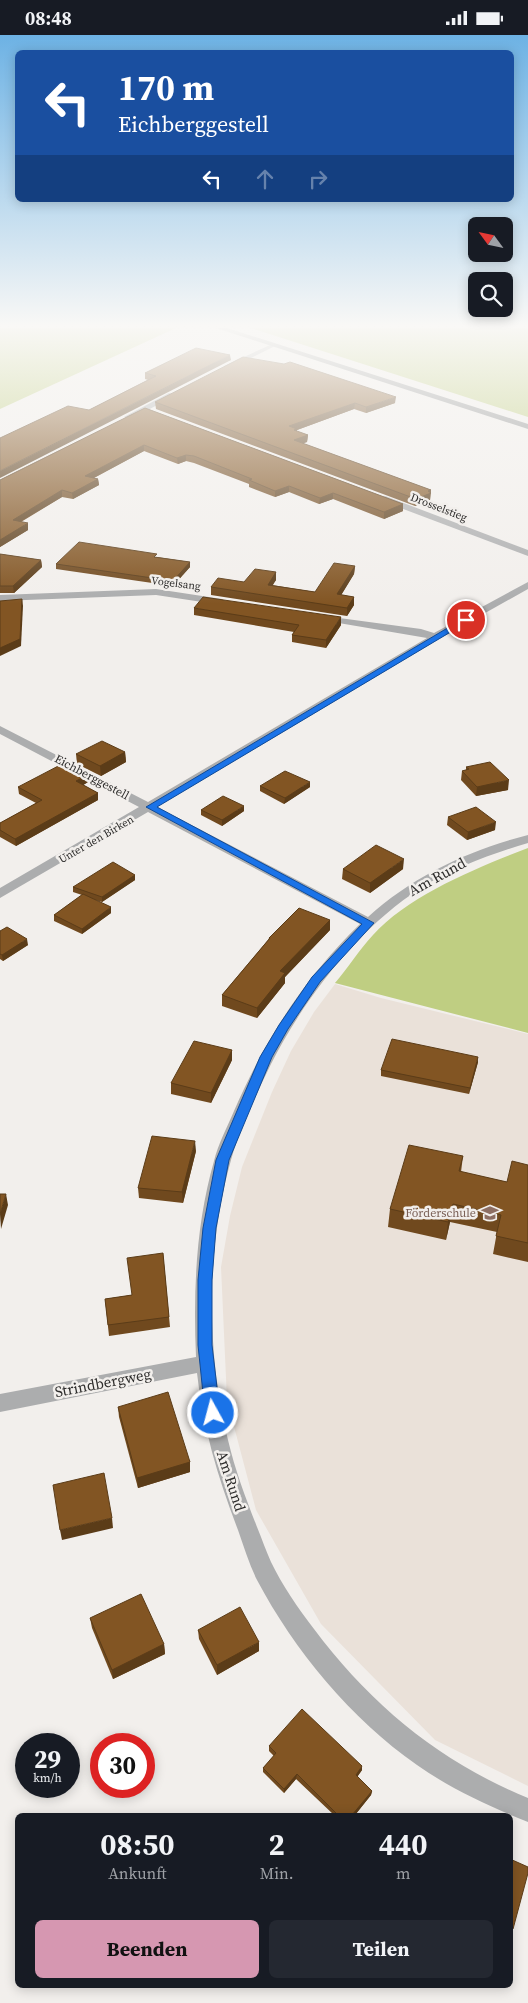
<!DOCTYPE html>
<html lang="de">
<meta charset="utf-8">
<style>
:root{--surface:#171b24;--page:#242831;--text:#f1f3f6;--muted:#9ea1a6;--accent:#d697b1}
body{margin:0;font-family:"Source Serif 4",serif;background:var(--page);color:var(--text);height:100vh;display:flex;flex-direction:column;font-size:19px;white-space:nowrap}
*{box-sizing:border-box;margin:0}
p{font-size:16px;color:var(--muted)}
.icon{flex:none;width:28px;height:28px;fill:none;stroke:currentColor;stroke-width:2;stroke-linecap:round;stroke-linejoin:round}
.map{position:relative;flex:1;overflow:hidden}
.side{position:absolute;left:15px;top:1778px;width:498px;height:175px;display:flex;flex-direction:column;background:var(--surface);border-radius:8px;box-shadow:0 2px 12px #0003}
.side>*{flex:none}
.banner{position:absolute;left:15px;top:15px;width:499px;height:152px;border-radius:8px;box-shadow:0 2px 12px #0003;background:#1a4fa0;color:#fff;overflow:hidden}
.needle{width:32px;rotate:303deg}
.fabs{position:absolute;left:468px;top:182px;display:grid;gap:10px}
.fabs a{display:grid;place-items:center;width:45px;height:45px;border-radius:8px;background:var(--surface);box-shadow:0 2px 12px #0003;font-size:25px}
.speed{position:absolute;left:15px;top:1698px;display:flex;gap:10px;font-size:25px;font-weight:700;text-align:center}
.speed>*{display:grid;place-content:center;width:65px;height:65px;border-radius:50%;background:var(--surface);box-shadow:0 2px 12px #0003;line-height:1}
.speed small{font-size:12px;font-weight:400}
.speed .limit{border:8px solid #d22;background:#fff;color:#111}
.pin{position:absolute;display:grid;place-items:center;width:42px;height:42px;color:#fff;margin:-21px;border:2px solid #fff;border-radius:50%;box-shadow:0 1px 5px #0007}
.me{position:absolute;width:55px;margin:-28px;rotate:353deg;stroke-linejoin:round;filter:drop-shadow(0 0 4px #0008)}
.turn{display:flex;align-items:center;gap:18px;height:105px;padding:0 20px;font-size:22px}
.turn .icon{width:65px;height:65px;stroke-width:2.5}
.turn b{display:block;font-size:35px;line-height:42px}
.lanes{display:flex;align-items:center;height:48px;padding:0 20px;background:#0003;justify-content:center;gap:25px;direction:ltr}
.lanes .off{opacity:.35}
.eta{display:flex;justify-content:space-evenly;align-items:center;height:85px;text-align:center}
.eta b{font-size:30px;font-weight:700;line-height:35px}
.action{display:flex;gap:10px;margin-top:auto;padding:10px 20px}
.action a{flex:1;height:58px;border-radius:8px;background:var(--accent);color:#111;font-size:20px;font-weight:700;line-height:58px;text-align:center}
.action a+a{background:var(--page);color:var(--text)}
.status{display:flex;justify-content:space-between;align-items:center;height:35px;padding:0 25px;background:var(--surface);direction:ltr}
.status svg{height:14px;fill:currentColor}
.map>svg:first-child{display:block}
.built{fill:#eae1d9}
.green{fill:#bfce82}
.forest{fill:#baca75}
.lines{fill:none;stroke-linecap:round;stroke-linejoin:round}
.minor{fill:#acadae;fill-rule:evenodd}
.secondary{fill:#8b8d8e;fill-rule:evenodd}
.wall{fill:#70491e}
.shaded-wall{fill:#5b3c18}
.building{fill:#825523;stroke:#5b3c18}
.route{fill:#1a73e8;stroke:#114b97}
.labels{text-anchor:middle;stroke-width:5;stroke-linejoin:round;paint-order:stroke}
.far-street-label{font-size:11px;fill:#2e2d2c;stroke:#f2efec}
.street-label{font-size:12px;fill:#2e2d2c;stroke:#f2efec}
.education-label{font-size:12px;fill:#785e54;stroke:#f2efec;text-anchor:end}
.near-street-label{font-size:15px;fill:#2e2d2c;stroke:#f2efec}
</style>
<div class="status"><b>08:48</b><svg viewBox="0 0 49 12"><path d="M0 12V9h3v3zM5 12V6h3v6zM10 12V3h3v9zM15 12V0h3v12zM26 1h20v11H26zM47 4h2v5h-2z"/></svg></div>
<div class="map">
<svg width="528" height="1968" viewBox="0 0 528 1968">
<rect width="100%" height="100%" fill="#f2efec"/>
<!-- built -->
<path class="built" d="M335,949L381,963L528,999V1751L435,1705L321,1589L256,1475L227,1365L221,1232L230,1181L242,1132L272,1057L291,1016L314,977Z"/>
<!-- green -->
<path class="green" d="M528,813V998L335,948C348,933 359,915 373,900C409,860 479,832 528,813Z"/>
<!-- forest -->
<g class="forest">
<path d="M0,293H176L0,374Z"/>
<path d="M251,293H528V382Z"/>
</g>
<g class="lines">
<!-- minor -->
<g class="minor">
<path d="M270,310L275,311L231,333L224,331Z"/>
<path d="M169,358L176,360L131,384L124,382Z"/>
<path d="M385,461L528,515V521L382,466L381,464Z"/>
<path d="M528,547V554L439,604L157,772L368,882C413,841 469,815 528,800V808C491,819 453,833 421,853C358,893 304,964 271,1029C256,1060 240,1093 231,1125C206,1214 206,1316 228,1405C235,1435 246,1464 257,1492C262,1504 266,1516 271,1527C282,1550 298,1573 314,1594C371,1670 440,1727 528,1763V1787C489,1771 451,1754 417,1730C351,1684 294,1615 257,1545C249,1529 244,1512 238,1495C218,1443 203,1393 197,1338L0,1377V1359L196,1322C193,1256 196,1189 214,1126C218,1109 227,1093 234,1076C264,1006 305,942 360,889L148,777L0,863V853L139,772L0,699V691L148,767L427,603L321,585L317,584V580L421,594L434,598Z"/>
<path d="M156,554L222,564L227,567L222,570L156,560L0,566V560Z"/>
</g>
<!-- secondary -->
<path class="secondary" d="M216,293H227L528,389V394Z"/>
</g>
<!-- wall -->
<g class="wall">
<path d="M231,325L89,375L148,345L145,344V338Z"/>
<path d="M155,367L395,368L366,378L354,374L297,395V397L308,400L307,407L302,408L431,455L430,465L415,471L156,374Z"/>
<path d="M145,373L403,469V476L384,484L333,464L319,469L289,457L275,462L249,452V449L194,428L186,426L178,429L144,416L94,443L98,444L99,450L73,464L62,462L21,487L28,495L0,512V445Z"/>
<path d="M0,519L41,525L42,532L14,558H0Z"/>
<path d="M157,522L190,527V532L173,551L56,534V529Z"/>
<path d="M355,531L354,539L341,560L354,562V570L347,581L211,560V552L244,547L276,537V545L272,550L315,557Z"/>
<path d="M194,573L341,590L326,613L292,607V600L294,597L194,580Z"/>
<path d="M125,717L126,727L101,741L77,729L76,719Z"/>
<path d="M466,732L508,755L476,761L461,745L462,736L466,735Z"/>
<path d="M88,740V747L83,750L98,758V765L16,811L0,802V788L36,768L19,759L18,752Z"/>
<path d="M260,751L310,752L284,769L260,756Z"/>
<path d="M201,775L244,776L222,791L201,780Z"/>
<path d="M448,782L495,795L467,805L447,790Z"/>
<path d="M343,834H403L370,858L342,844Z"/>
<path d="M135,840V845L102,867L95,865L111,878L82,899L54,886V880L82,860L73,857V852Z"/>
<path d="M330,885V895L285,942V948L257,983L222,971V960L268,905L269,903Z"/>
<path d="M0,896L28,910L3,926L0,924Z"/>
<path d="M232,1015V1025L211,1068L171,1059V1048Z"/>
<path d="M478,1027L469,1059L381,1041V1035Z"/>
<path d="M196,1116L183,1168L139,1163L138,1153Z"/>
<path d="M463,1121L461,1137L507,1147L528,1130V1227L493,1219L497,1197L450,1187L446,1205L388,1192L390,1174Z"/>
<path d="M163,1218L170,1292L109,1301L105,1264L132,1260Z"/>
<path d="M118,1372L190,1427V1437L138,1453L119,1382Z"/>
<path d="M90,1583L164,1609L165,1619L113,1644L92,1593Z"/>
<path d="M198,1595L259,1616L217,1640L199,1604Z"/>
<path d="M269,1711L362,1735L357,1742L372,1756L371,1760L355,1780H334L296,1744L284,1758L263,1737V1733L274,1721L269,1716Z"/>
<path d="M510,1824L513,1894L512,1898L510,1897Z"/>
</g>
<!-- shaded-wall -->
<g class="shaded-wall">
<path d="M230,320L231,325L0,443V436Z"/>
<path d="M396,362L395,368L366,378V372Z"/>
<path d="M355,368L354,374L297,395V401L289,391Z"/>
<path d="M308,400L307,407L294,412V405Z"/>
<path d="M144,410V416L86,447L85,441Z"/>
<path d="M186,420V426L178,429L177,423Z"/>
<path d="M98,444L99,450L73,464L72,458Z"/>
<path d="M289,451V457L275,462V456Z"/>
<path d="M62,455V462L13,491V485Z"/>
<path d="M431,455L430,465L415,471L416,464Z"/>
<path d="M333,458V464L319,469L320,463Z"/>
<path d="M403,469V476L384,484V477Z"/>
<path d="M28,488V495L0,512V505Z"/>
<path d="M41,525L42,532L14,558L13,551Z"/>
<path d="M190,527V532L173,551V546Z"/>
<path d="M355,531L354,539L337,567V559Z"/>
<path d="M276,537V545L268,558V550Z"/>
<path d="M354,562V570L347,581V573Z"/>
<path d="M22,564L23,571L21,611L0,621V613Z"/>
<path d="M341,582V590L326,613V605Z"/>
<path d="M125,717L126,727L101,741L100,731Z"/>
<path d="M88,740V747L77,754L76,746Z"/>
<path d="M509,745L508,755L476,761L477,752Z"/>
<path d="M310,747V752L284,769L285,763Z"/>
<path d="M98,758V765L16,811L15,804Z"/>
<path d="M244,771V776L222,791V785Z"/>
<path d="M496,787L495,795L467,805L468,797Z"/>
<path d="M404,824L403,834L370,858V848Z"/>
<path d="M135,840V845L102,867V862Z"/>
<path d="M111,872V878L82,899V894Z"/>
<path d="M330,885V895L285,942V948L257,983V973L280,936Z"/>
<path d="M27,904L28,910L3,926L2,920Z"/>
<path d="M232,1015V1025L211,1068V1058Z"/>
<path d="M478,1022V1027L469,1059L470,1053Z"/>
<path d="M195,1106L196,1116L183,1168L182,1157Z"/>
<path d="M6,1159L8,1170L1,1194L0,1179Z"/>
<path d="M453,1169L450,1187L446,1205L448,1187Z"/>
<path d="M190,1427V1437L138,1453L137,1443Z"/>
<path d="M112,1483L113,1493L62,1505L60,1495Z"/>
<path d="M259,1607V1616L217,1640V1630Z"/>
<path d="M164,1609L165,1619L113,1644L112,1635Z"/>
<path d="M362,1731V1735L355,1745L356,1740Z"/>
<path d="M297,1739L296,1744L284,1758V1754Z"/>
<path d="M372,1756L371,1760L355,1780H352Z"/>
</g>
<!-- building -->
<g class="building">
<path d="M196,313L230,320L0,436V403L68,371L89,375L156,341L145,338Z"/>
<path d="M243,322L284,329L290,327L396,362L366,372L355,368L289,391L297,394L294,395L308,400L294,405L431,455L428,456L431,458L416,464L155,367Z"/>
<path d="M145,373L403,469L384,477L333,458L320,463L289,451L275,456L249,445L252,444L194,421L186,420L177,423L144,410L85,441L98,444L72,458L62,455L13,485L28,488L0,505V445Z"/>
<path d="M79,507L157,519L154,522L190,527L173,546L56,529Z"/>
<path d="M0,519L41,525L13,551H0Z"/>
<path d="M334,528L355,531L337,559L354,562L347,573L211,552L218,543L244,547L255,534L276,537L268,550L315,557Z"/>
<path d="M203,562L341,582L326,605L292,600L299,590L194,573Z"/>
<path d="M22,564L20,604L0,613V566Z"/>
<path d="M102,706L125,717L100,731L76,719Z"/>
<path d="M490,727L509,745L477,752L462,736L469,734L466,732Z"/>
<path d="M64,728L88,740L76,746L98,758L15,804L0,795V788L42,765L18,752Z"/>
<path d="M285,736L310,747L285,763L260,751Z"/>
<path d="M223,761L244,771L222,785L201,775Z"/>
<path d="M476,772L496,787L468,797L448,782Z"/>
<path d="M376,810L404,824L370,848L343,834Z"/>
<path d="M113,827L135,840L102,862L73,852Z"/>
<path d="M83,859L111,872L82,894L54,880Z"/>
<path d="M299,873L330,885L280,936L285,938L257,973L222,960L270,903H269Z"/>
<path d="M7,892L27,904L2,920L0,919V896Z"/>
<path d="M392,1004L478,1022L470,1053L381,1035Z"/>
<path d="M194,1006L232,1015L211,1058L171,1048Z"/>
<path d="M152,1101L195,1106L182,1157L138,1153Z"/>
<path d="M409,1110L463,1121L459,1136L507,1147L512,1126L528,1130V1208L496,1201L501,1180L453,1169L448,1187L390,1174Z"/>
<path d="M0,1159H6L0,1179Z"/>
<path d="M163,1218L169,1282L108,1290L105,1264L132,1260L127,1223Z"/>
<path d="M168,1357L190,1427L137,1443L118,1372Z"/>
<path d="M104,1438L112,1483L60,1495L53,1450Z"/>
<path d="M141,1559L164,1609L112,1635L90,1583Z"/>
<path d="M240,1572L259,1607L217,1630L198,1595Z"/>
<path d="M302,1674L362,1731L356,1740L372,1756L352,1780H338L297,1739L284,1754L263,1733L276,1718L269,1711Z"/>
<path d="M510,1824L528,1832V1838L513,1894L510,1892Z"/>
</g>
<!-- sky -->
<linearGradient id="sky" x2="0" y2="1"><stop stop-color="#6db2e4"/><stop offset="0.51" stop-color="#f9f8f6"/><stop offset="1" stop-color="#f9f8f6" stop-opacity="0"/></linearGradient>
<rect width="528" height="569" fill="url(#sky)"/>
<!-- route -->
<path class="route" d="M466,582L470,585L469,586L157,772L374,888L320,947L288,994L272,1022L229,1125L216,1193L212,1245V1310L220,1378L218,1383L213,1384L207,1383L205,1378L198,1310V1245L203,1193L216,1125L260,1022L279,990L312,942L362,889L146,772Z"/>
<!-- icons -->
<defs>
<g id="school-bare" transform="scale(1.35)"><path d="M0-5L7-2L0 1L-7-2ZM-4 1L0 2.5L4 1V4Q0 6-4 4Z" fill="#8d6e63" stroke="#f2efec" stroke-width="2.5" paint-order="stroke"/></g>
</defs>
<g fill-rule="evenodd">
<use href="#school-bare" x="490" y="1178"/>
</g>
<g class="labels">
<!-- far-street labels -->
<g class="far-street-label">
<text transform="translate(439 472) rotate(21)" y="4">Drosselstieg</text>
<text transform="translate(176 548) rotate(7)" y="4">Vogelsang</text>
<text transform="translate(96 804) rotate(-30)" y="4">Unter den Birken</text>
</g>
<!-- street labels -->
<g class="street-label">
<text transform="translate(92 742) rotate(28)" y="4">Eichberggestell</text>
</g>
<!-- education labels -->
<g class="education-label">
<text x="476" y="1182">Förderschule</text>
</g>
<!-- near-street labels -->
<g class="near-street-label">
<text transform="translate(437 842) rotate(-29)" y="5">Am Rund</text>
<text transform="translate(103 1348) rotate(-11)" y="5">Strindbergweg</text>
<text transform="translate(231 1446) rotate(72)" y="5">Am Rund</text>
</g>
</g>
</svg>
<div class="fabs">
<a><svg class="needle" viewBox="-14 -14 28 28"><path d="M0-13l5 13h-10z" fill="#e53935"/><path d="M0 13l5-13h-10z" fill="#9ea1a6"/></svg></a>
<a><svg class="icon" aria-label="search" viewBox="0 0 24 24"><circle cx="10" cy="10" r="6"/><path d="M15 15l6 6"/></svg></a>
</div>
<div class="speed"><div>29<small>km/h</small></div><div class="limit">30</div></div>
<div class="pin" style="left:466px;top:585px;background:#d93025"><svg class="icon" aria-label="arrive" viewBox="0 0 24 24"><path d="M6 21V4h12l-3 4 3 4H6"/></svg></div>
<svg class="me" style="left:213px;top:1378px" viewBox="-20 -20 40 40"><circle r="17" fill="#1a73e8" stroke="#fff" stroke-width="3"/><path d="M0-11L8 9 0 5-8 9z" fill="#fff"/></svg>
<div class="banner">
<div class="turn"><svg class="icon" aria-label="left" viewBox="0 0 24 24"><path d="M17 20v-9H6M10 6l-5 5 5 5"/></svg><div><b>170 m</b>Eichberggestell</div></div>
<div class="lanes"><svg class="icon" aria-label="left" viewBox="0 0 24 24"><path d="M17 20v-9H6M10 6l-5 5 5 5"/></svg><svg class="icon off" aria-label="ahead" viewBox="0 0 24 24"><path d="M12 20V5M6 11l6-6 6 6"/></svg><svg class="icon off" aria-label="right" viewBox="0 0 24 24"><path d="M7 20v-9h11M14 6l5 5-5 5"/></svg></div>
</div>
<section class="side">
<div class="eta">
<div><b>08:50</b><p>Ankunft</p></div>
<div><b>2</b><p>Min.</p></div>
<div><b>440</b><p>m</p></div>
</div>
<div class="action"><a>Beenden</a><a>Teilen</a></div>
</section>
</div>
